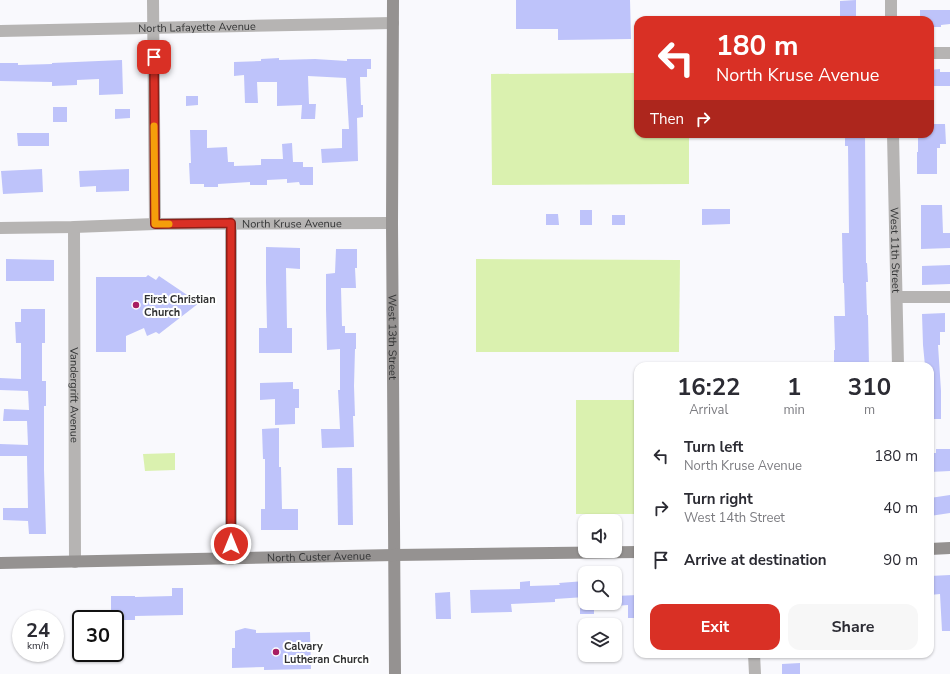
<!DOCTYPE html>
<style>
:root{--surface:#fff;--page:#f7f7f7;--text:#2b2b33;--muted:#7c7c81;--accent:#d93025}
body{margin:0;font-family:"Nunito Sans",sans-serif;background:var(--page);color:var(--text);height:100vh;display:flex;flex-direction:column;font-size:15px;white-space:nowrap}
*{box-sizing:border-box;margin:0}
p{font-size:13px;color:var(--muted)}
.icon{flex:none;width:22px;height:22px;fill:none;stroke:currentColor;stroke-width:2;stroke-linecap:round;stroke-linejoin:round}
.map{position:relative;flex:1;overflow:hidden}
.panel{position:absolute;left:634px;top:362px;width:300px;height:296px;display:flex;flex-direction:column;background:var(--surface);border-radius:12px;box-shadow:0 1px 3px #0004}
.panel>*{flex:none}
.top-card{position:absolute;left:634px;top:16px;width:300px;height:122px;border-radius:12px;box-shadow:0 1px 3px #0004;background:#d93025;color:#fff;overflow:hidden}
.controls{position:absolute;left:578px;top:514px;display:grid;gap:8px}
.controls a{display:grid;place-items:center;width:44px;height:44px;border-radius:8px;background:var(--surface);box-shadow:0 1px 3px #0004;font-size:20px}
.speed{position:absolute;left:12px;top:610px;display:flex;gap:8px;font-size:20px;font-weight:700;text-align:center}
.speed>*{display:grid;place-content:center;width:52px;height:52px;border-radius:50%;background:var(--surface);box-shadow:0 1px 3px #0004;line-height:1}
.speed small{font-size:10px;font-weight:400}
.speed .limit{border:2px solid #111;border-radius:6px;background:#fff;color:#111}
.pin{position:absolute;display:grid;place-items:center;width:34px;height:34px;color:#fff;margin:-17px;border-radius:8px;box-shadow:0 2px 6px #0006}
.me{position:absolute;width:44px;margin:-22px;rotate:0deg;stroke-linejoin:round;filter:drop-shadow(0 0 3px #0008)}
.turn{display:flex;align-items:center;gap:14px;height:84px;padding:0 16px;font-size:18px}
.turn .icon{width:52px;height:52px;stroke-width:2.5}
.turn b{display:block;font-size:28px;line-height:34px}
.then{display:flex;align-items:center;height:38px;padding:0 16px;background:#0003;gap:8px;font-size:15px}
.eta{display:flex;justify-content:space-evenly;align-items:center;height:68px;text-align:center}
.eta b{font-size:24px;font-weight:700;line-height:28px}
.primary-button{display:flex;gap:8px;margin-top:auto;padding:8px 16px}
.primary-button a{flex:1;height:46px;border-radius:12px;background:var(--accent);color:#fff;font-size:16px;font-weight:700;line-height:46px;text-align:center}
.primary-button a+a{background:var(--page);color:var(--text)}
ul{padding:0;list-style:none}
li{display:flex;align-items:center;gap:12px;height:52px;padding:0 16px}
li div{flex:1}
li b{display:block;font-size:15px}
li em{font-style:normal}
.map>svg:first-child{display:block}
.green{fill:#daf1af}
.building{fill:#bec3fa}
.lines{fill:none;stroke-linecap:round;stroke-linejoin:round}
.street{stroke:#b6b4b3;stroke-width:12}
.secondary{stroke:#959291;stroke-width:12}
.route-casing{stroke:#8d1f18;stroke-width:10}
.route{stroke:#d93025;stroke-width:7}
.slow{stroke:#f59e0b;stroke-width:7}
.poi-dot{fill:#a81e62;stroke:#fff;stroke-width:1.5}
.labels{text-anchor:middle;stroke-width:4;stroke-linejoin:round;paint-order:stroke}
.street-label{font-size:11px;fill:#333435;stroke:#fff}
.poi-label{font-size:11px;font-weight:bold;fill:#333435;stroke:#fff;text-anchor:start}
</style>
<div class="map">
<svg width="950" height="674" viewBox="0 0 950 674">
<rect width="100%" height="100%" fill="#f9f9fd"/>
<!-- green -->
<g class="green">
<path d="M638,73V134H689V184L492,185L491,74Z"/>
<path d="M476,259L680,260L679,352H476Z"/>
<rect x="576" y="400" width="62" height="114"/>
<path d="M175,453V470L145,471L143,454Z"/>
</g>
<!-- building -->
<g class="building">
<path d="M516,0H630L631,39L558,40V29H516Z"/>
<path d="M856,0V20H840V1Z"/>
<path d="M920,10H950V24L941,25V27H930V20H920Z"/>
<path d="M279,58V60L315,59L347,61V59H371V69H367V77H360L361,105H363V117L357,118L358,161L322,163L321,149L342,148V129H349L346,78L308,76L309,104H316L315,119H301L302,105L277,106V82H257L258,103H245L244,75L234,76V62L261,61V59Z"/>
<path d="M122,60L123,94L99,95V79L77,80V85L52,86V82L0,81V63H18V65L52,64V63Z"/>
<path d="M940,69V72H950V86H930V70Z"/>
<path d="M186,96H198V105L186,106Z"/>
<rect x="53" y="107" width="14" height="15"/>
<path d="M115,109H130V118L115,119Z"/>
<path d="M930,124H945L946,144H940V148H937V174H917V152H918V134H930Z"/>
<path d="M190,130H207V148L227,147L228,162H234V166L261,165V159H283L282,144L292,143L293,162H303V167H313V185H300L299,182L287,183V179L267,180V185H250V182L218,184V187H204V184H190L189,163H191Z"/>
<path d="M17,133H49V146H18Z"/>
<path d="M845,134H865L866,263H867L868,282H866L867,315H868L869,366H834V350H835L834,316H845L844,283H843L842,233H849L848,146H845Z"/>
<path d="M42,169L43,192L3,194L1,171Z"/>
<path d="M129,169V191L96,192V186L80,187L79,171Z"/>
<path d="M921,205H942L943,233H950V248L921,249Z"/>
<path d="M702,209H730V224L702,225Z"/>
<rect x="580" y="210" width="12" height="15"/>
<path d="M546,214H558L559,225H546Z"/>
<rect x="612" y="215" width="13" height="10"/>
<path d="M266,247L300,248V269L286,268L287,328H292V353H259V328H267L266,282Z"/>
<path d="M336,249H357V268H355L356,288H341L342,326H345V333H356V349H355L354,386L355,416H353L354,447L322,448L321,429H340L338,390H340V349L327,350L326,309V274L335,273Z"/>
<path d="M6,259L54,260V281H6Z"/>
<path d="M950,265V284L922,285V266Z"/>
<path d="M148,275L156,280L159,276L199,303L159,334L156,332L147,336L144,328L126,336V352H96V277H146Z"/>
<path d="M21,309H45V343H42V381H46V406H44V470L46,534H29L28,521L3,520V508H28L27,456H0V444L28,445L27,421H3L4,409L29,410L28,391L0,390V378L21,379V343H16L15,322H21Z"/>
<path d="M945,313V332H940V345H938L941,391V419H930V366H925L923,345L922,314Z"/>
<path d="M293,382V389H299V408H295V424L275,425V399L260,400V383Z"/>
<path d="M279,428V467H281L282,509H298V530H261V509H265V459H263L262,429Z"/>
<path d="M936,449H950V471L930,472V460H932V453H936Z"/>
<path d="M337,468H352L353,525H338Z"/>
<path d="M950,495V513L930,516V498Z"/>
<path d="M950,575V631H942L940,594L930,595V576Z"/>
<path d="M530,581V586L560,585L559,583L585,581V597L555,599V602L511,604L512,612L471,613L470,590L520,589V582Z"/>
<path d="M172,588H183V615L135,616V620H124V613H111V596H135V597L172,596Z"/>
<path d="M450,592L451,619H436L435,593Z"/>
<path d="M638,595V618H628V605L615,606V596Z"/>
<rect x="580" y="603" width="14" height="11"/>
<path d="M245,628L256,630V633L310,632L311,669L264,670V667L232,668V648H235V631Z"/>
<path d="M800,663V674H782V664Z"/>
</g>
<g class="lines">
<!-- street -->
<g class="street">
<path d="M153,0L155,224"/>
<path d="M891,0V20"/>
<path id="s1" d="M0,31L393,23"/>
<path d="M930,53H950"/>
<path id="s2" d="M893,134L898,366"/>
<path d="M231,223V559"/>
<path id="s3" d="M74,227L75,562"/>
<path id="s4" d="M0,228L74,227L155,224L392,223"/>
<path d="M897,297H950"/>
<path d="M754,654L755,674"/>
</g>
<!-- secondary -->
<g class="secondary">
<path id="s5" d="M393,0L392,223L395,674"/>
<path d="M930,549L950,548"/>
<path id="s6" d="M0,563L395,555L638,552"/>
</g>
</g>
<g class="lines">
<!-- route casing -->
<g class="route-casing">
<path id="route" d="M154,57L155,224L231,223V544"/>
</g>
<!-- route -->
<use href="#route" class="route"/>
<!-- slow -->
<path class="slow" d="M154,126L155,224H169"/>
</g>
<!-- markers -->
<g class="poi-dot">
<circle cx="136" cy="305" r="4"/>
<circle cx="276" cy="652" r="4"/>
</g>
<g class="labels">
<!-- street labels -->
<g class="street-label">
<text dy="4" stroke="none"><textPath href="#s1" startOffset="197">North Lafayette Avenue</textPath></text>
<text dy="4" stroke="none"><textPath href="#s4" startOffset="292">North Kruse Avenue</textPath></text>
<text dy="4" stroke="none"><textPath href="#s2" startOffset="116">West 11th Street</textPath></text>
<text dy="4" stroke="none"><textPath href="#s5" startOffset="337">West 13th Street</textPath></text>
<text dy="4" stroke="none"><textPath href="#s3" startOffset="168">Vandergrift Avenue</textPath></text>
<text dy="4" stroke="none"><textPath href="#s6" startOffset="319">North Custer Avenue</textPath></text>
</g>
<!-- poi labels -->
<g class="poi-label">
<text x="144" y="303">First Christian<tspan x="144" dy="13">Church</tspan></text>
<text x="284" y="650">Calvary<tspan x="284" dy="13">Lutheran Church</tspan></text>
</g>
</g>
</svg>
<div class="controls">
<a><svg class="icon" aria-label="sound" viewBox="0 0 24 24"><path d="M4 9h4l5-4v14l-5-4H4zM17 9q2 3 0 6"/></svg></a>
<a><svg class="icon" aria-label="search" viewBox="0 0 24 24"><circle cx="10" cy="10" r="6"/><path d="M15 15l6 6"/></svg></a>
<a><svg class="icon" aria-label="layers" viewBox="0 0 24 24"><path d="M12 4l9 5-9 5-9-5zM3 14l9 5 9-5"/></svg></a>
</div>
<div class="speed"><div>24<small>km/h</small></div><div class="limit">30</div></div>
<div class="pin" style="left:154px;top:57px;background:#d93025"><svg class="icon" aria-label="arrive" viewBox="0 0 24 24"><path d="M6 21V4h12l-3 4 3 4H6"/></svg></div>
<svg class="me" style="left:231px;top:544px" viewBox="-20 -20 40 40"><circle r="17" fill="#d93025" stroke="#fff" stroke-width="3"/><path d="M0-11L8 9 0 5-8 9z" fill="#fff"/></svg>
<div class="top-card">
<div class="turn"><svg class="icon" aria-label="left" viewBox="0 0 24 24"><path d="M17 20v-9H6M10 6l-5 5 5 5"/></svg><div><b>180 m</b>North Kruse Avenue</div></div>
<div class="then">Then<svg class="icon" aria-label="right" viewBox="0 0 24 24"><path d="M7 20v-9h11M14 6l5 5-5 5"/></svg></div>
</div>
<section class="panel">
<div class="eta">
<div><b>16:22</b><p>Arrival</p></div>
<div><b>1</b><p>min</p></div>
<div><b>310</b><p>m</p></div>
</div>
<ul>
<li><svg class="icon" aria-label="left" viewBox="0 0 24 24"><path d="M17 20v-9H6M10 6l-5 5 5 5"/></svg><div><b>Turn left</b><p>North Kruse Avenue</p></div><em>180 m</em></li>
<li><svg class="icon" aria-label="right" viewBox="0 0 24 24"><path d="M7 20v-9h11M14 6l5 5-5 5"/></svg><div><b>Turn right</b><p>West 14th Street</p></div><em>40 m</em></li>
<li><svg class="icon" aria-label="arrive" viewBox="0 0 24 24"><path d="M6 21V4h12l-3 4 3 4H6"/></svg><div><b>Arrive at destination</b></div><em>90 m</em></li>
</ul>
<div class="primary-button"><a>Exit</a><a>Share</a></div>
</section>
</div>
